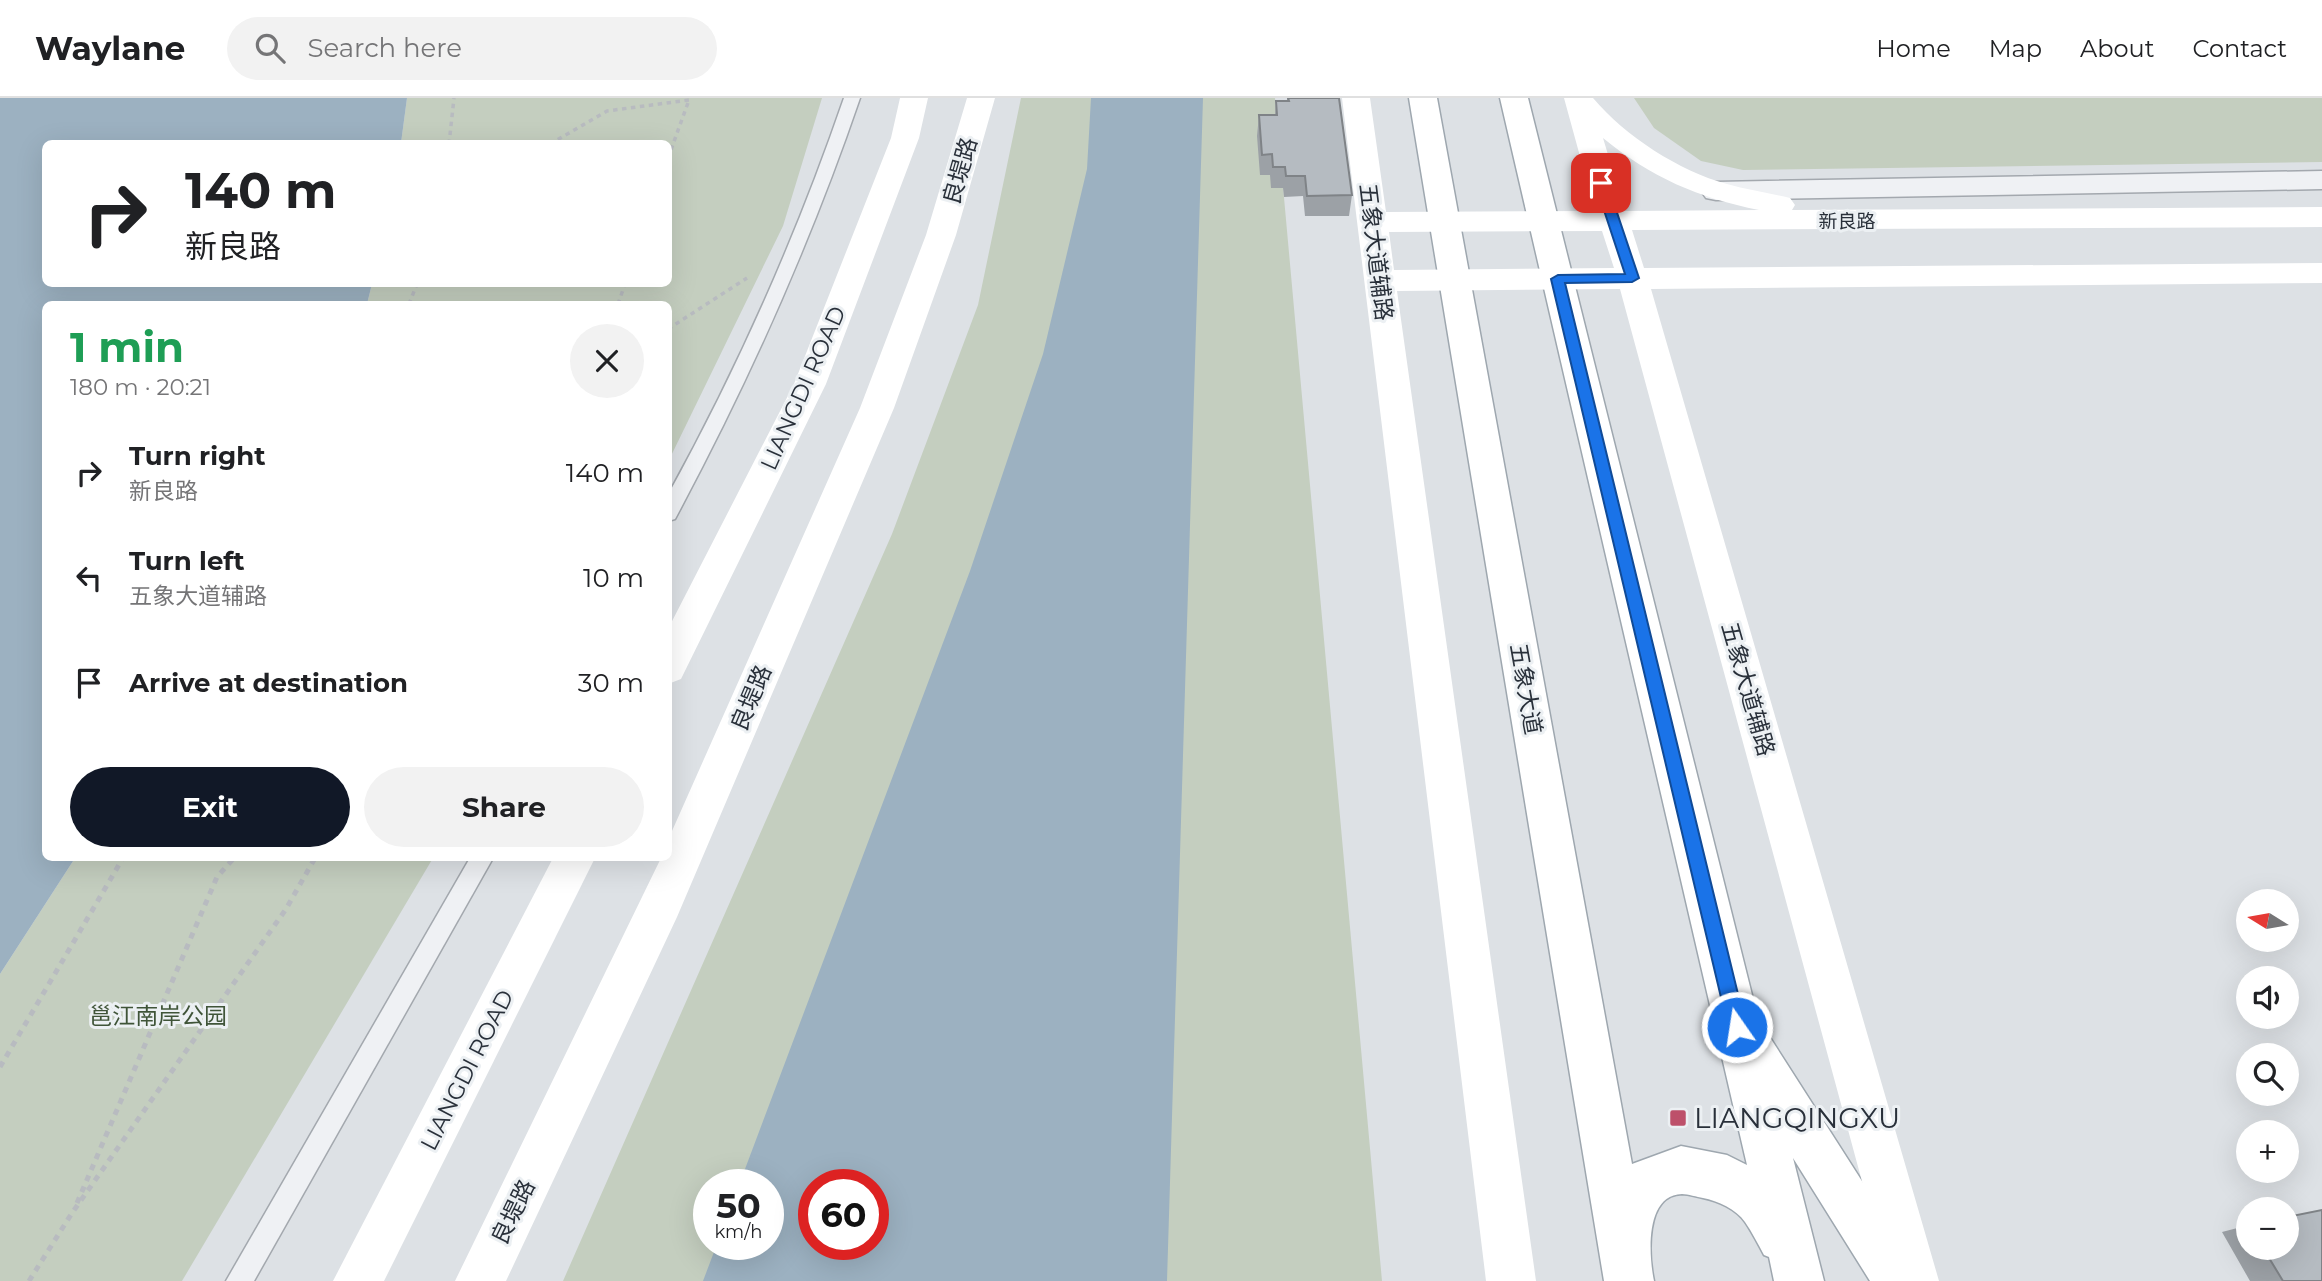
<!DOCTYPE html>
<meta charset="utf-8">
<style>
:root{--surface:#fff;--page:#f2f2f2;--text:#202124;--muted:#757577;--line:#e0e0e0;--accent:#111827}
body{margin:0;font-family:Montserrat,"Noto Sans SC",sans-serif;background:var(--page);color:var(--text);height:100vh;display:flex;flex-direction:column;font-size:26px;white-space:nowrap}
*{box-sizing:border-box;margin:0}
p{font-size:23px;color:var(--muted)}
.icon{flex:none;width:38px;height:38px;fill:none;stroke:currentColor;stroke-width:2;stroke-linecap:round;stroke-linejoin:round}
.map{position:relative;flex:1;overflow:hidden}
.drawer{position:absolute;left:42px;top:203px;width:630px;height:560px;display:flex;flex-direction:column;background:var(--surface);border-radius:10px;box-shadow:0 7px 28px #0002}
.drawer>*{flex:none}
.top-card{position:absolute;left:42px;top:42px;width:630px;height:147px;border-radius:10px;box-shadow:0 7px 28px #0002;background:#fff;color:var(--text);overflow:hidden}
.needle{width:46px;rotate:281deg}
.controls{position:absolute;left:2236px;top:791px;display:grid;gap:14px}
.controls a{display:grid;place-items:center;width:63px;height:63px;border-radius:50%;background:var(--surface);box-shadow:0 7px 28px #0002;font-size:35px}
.speed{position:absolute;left:693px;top:1071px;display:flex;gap:14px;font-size:35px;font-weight:700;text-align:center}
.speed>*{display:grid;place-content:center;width:91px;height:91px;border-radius:50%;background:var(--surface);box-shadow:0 7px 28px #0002;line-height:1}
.speed small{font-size:18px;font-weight:400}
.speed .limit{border:10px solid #d22;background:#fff;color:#111}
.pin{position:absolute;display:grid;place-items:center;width:60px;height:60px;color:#fff;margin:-30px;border-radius:14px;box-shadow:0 4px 10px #0006}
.me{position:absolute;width:77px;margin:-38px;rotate:347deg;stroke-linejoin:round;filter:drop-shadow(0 0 5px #0008)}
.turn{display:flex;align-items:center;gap:24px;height:147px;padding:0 28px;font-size:32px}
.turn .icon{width:91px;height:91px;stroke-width:2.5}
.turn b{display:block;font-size:49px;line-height:60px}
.round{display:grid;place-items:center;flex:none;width:74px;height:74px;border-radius:37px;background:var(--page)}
.head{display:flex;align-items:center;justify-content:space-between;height:119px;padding:0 28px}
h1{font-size:42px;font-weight:700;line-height:52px;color:#1e9e55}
.primary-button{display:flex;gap:14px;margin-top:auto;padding:14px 28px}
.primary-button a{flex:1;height:80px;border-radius:42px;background:var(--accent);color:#fff;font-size:28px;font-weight:700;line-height:80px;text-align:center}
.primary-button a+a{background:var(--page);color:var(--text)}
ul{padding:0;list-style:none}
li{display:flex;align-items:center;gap:21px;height:105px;padding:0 28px}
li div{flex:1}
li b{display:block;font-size:26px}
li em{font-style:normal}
header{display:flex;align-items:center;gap:42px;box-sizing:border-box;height:98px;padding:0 35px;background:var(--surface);border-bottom:2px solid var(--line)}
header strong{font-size:33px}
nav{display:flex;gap:38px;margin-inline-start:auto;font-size:24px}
.search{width:490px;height:63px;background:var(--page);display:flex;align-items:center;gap:18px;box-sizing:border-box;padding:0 24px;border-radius:38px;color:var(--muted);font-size:26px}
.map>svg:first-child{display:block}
.green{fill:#c4cebf;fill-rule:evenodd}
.water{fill:#9cb1c1;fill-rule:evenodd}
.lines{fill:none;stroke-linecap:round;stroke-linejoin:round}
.lane-casing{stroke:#a3a8ae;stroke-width:3}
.street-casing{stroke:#a3a8ae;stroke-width:3}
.primary-casing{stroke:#9ea7af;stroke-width:3}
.path-far1{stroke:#b8bbc0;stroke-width:3.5;stroke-dasharray:4.5 4.5;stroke-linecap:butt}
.path{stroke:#b8bbc0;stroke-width:5;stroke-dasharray:6 6;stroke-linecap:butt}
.lane{fill:#eff1f4;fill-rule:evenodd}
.street{fill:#eff1f4;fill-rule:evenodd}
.secondary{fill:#fff;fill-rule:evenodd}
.primary{fill:#fff;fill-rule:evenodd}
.wall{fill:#9ca1a6}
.building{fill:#b5bbc1;stroke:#7f8387;stroke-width:2}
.route{fill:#1a73e8;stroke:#114b97;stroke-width:2}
.poi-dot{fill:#bd506a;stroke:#ecf0f3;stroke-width:2.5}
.labels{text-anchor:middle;stroke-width:6;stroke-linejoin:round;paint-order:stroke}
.far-street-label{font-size:19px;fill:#29303a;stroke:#ecf0f3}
.street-label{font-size:23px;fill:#29303a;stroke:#ecf0f3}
.park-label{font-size:23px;fill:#3f5438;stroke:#ecf0f3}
.near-poi-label{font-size:28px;fill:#29303a;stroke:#ecf0f3;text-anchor:start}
</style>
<header>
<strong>Waylane</strong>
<div class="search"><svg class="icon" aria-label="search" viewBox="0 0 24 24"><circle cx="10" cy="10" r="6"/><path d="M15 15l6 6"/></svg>Search here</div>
<nav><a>Home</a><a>Map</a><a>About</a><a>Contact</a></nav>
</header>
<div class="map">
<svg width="2322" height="1183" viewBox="0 0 2322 1183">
<rect width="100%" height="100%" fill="#dde1e5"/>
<!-- green -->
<g class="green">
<path d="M407,0H822L783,128L669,362L668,206H367L372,186H668V46L401,45Z"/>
<path d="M1021,0H1275L1382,1183H563L892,436L978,207ZM709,1087H768V1146H709ZM814,1087H873V1146H814Z"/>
<path d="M1634,0H2322V64L1743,72L1701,63L1654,30Z"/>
<path d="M75,760H433L182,1183H0V876Z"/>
</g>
<!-- water -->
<g class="water">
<path d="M0,0H407L401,45L46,46V186H372L367,206H46V760H75L0,876Z"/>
<path d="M1091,0H1203L1167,1183H703L717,1146H768V1087H739L970,473L1043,256L1087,71ZM814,1087H873V1146H814Z"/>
</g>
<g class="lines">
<!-- lane casing -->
<g class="lane-casing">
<g id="lane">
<path d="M844,0H860C810,146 748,285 675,421L668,423V397C738,270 797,137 844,0Z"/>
<path d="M470,760H493L254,1183H226Z"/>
</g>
</g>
<!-- street casing -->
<g class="street-casing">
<path id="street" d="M2322,73V91L1716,102L1706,100L1701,93L1706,86L1716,84Z"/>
</g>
<!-- primary casing -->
<g class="primary-casing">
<path id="primary" d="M1409,0H1437L1632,1066L1681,1048L1727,1057L1747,1067L1500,0H1528L1762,937L1771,941L1915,1166L1923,1183H1870L1793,1060L1824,1183H1774L1769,1159L1764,1157C1758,1146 1752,1134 1745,1124C1736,1111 1718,1103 1703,1100C1697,1099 1688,1096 1682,1096C1644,1097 1649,1159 1654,1183H1604Z"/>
</g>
<!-- path-far1 -->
<g class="path-far1">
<path d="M449,46L454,0"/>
<path d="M550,46L607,13L689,2"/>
<path d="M668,60L689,2"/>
<path d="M409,206L417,186"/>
<path d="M618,206L625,186"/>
<path d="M668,231L747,180"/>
</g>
<!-- path -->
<g class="path">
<path d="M0,969L123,760"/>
<path d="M77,1105L217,779L234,760"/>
<path d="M29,1183L72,1115L286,811L315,760"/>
</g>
<!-- lane -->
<use href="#lane" class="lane"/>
<!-- street -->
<use href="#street" class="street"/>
<!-- secondary -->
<g class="secondary">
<path d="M900,0H928L919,40L826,286L681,581L668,586V531L794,286L891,40Z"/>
<path d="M967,0H995L956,137L894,310L677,819L506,1183H455L661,760H668V742L860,310L926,137Z"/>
<path d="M1342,0H1370L1386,114L1595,113L1564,0H1593C1625,38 1679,73 1727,86C1748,92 1770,95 1790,100L1795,107L1792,112L2322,109V129L1632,132L1644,170L2322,165V185L1651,191L1939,1183H1889L1620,191L1397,193L1536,1183H1486ZM1603,40C1650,79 1699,100 1759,112L1625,113ZM1602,133L1614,170L1394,172L1389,134Z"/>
<path d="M553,760H595L384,1183H333Z"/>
</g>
<!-- primary -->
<use href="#primary" class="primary"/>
</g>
<!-- wall -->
<g class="wall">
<path d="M1287,0H1339L1352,97L1349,118H1305L1303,98L1284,99L1283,90H1271L1270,77H1260L1257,38L1259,17H1275L1276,3H1287Z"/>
<path d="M2249,1127V1150H2287L2322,1183H2250L2222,1134Z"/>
</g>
<!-- building -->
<g class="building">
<path d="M1288,0H1339L1352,97L1307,98L1305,78H1286L1285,69H1273L1272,56L1262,57L1259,17H1277L1276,3H1289Z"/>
<path d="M2322,1112V1183H2283L2263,1150H2287V1119Z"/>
</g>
<!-- route -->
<path class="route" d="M1601,81L1607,85L1639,180L1632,184L1565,185L1746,929L1744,936L1737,938L1731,936L1728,929L1551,181L1558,177L1625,176L1595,85Z"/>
<!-- markers -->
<rect class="poi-dot" x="1669" y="1011" width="18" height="18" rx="3.5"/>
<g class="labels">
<!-- far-street labels -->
<g class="far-street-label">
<text x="1847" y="130">新良路</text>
</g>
<!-- street labels -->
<g class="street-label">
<text transform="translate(960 73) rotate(-74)" y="8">良堤路</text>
<text transform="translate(1376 154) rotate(83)" y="8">五象大道辅路</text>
<text transform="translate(803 290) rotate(-66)" y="8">LIANGDI ROAD</text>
<text transform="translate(1526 591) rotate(80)" y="8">五象大道</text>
<text transform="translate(1748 591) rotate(74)" y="8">五象大道辅路</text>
<text transform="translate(751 600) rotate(-67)" y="8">良堤路</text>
<text transform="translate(467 972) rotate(-63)" y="8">LIANGDI ROAD</text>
<text transform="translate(513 1114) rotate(-64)" y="8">良堤路</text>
</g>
<!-- park labels -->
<g class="park-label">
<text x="158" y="926">邕江南岸公园</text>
</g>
<!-- near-poi labels -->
<g class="near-poi-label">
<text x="1694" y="1030">LIANGQINGXU</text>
</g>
</g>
</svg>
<div class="controls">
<a><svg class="needle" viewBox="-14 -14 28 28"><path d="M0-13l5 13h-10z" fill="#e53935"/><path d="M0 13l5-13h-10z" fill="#757577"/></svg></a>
<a><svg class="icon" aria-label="sound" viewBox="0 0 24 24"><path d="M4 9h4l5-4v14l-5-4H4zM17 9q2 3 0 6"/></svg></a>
<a><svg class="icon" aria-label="search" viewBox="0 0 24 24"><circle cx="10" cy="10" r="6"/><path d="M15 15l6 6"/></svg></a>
<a>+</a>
<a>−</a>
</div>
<div class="speed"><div>50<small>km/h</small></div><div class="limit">60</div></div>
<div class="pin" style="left:1601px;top:85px;background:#d93025"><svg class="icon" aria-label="arrive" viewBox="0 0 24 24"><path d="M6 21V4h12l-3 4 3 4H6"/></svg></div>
<svg class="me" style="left:1737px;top:929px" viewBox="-20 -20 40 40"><circle r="17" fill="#1a73e8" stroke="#fff" stroke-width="3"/><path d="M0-11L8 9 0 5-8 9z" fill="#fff"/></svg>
<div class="top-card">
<div class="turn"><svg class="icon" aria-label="right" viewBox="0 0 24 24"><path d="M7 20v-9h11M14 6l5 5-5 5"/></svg><div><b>140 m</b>新良路</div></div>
</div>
<section class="drawer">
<div class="head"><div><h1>1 min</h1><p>180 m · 20:21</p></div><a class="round"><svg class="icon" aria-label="close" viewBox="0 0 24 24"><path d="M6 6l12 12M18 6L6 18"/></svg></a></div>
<ul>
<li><svg class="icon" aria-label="right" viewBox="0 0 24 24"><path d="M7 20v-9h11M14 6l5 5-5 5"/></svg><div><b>Turn right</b><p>新良路</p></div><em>140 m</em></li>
<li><svg class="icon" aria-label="left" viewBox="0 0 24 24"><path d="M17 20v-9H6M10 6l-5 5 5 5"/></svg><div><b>Turn left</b><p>五象大道辅路</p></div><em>10 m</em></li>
<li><svg class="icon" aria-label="arrive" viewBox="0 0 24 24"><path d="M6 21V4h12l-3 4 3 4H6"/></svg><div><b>Arrive at destination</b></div><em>30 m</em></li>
</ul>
<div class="primary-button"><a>Exit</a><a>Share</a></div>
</section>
</div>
